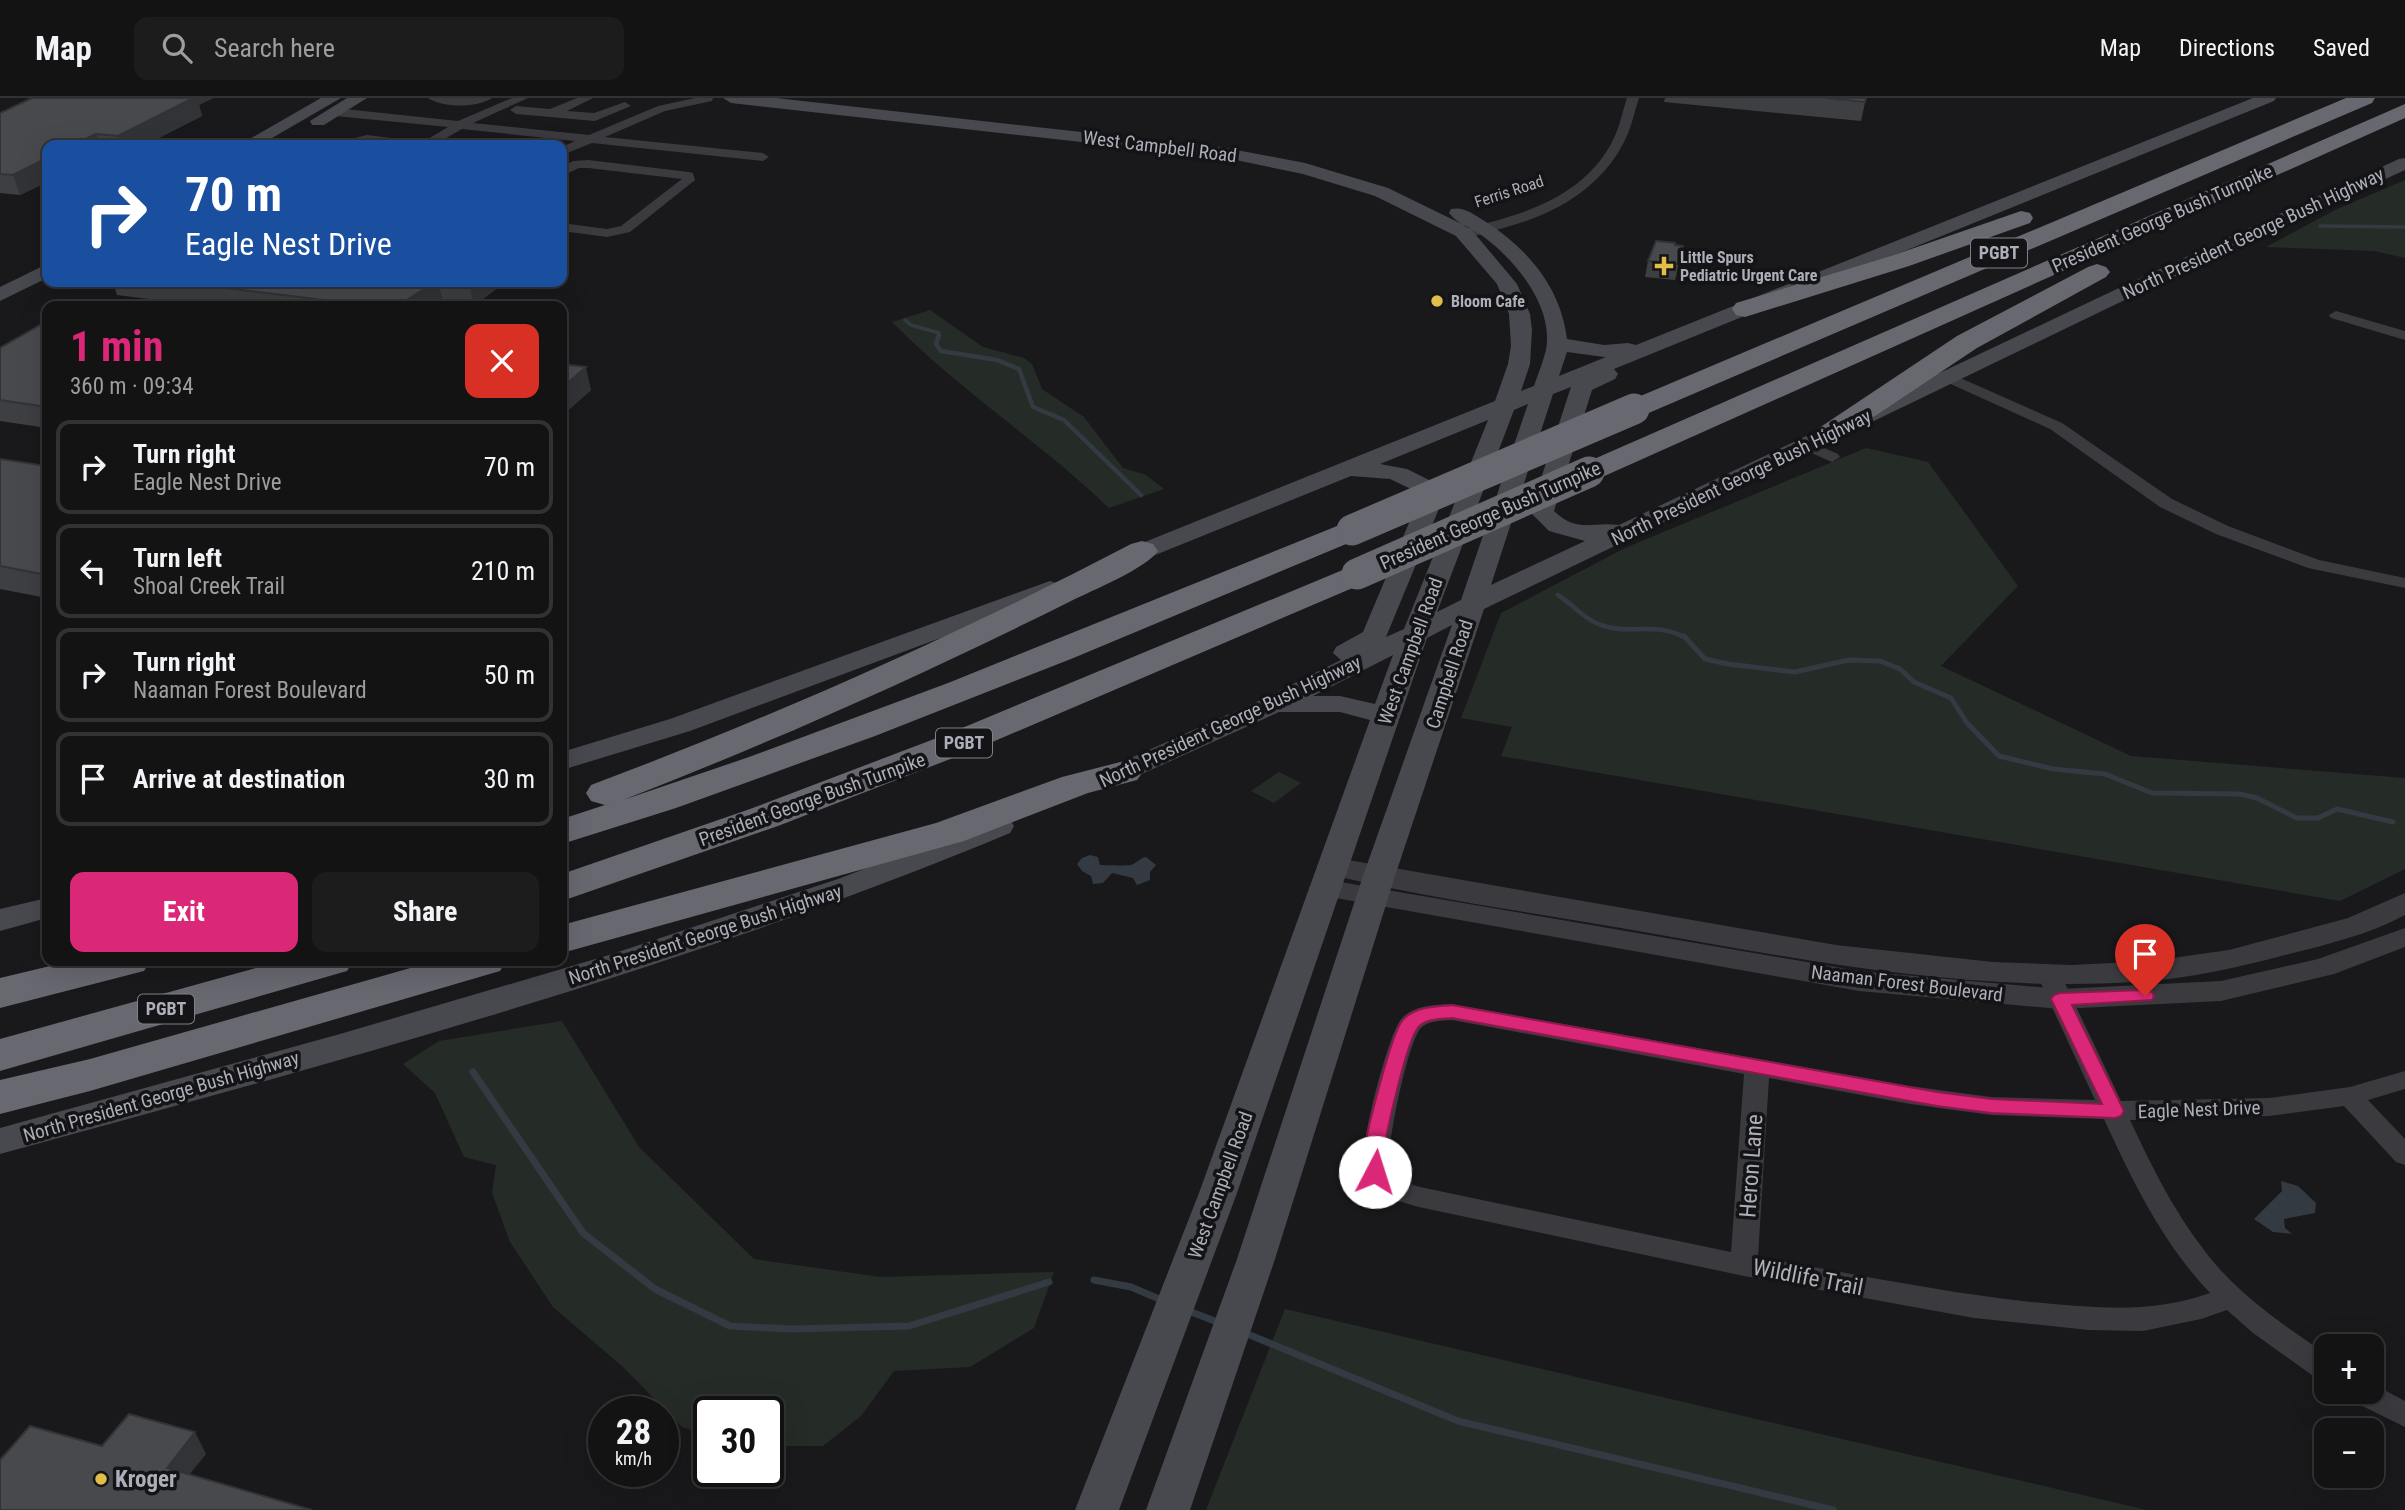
<!DOCTYPE html>
<meta charset="utf-8">
<style>
:root{--surface:#131314;--page:#1c1c1d;--text:#f1f3f6;--muted:#9d9ea0;--line:#323234;--accent:#db2777}
body{margin:0;font-family:"Roboto Condensed",sans-serif;background:var(--page);color:var(--text);height:100vh;display:flex;flex-direction:column;font-size:26px;white-space:nowrap}
*{box-sizing:border-box;margin:0}
p{font-size:23px;color:var(--muted)}
.icon{flex:none;width:38px;height:38px;fill:none;stroke:currentColor;stroke-width:2;stroke-linecap:round;stroke-linejoin:round}
.map{position:relative;flex:1;overflow:hidden}
.details{position:absolute;left:42px;top:203px;width:525px;height:665px;display:flex;flex-direction:column;background:var(--surface);border-radius:14px;box-shadow:0 7px 28px #0002,0 0 0 2px var(--line)}
.details>*{flex:none}
.top-card{position:absolute;left:42px;top:42px;width:525px;height:147px;border-radius:14px;box-shadow:0 7px 28px #0002,0 0 0 2px var(--line);background:#1a4fa0;color:#fff;overflow:hidden}
.fabs{position:absolute;left:2314px;top:1236px;display:grid;gap:14px}
.fabs a{display:grid;place-items:center;width:70px;height:70px;border-radius:14px;background:var(--surface);box-shadow:0 7px 28px #0002,0 0 0 2px var(--line);font-size:35px}
.speed{position:absolute;left:588px;top:1298px;display:flex;gap:14px;font-size:35px;font-weight:700;text-align:center}
.speed>*{display:grid;place-content:center;width:91px;height:91px;border-radius:50%;background:var(--surface);box-shadow:0 7px 28px #0002,0 0 0 2px var(--line);line-height:1}
.speed small{font-size:18px;font-weight:400}
.speed .limit{border:4px solid #111;border-radius:10px;background:#fff;color:#111}
.pin{position:absolute;display:grid;place-items:center;width:60px;height:60px;color:#fff;margin:-72px -30px;border-radius:50% 50% 50% 0;rotate:-45deg;box-shadow:0 0 7px #0007}
.pin .icon{rotate:45deg}
.me{position:absolute;width:77px;margin:-38px;rotate:5deg;stroke-linejoin:round;filter:drop-shadow(0 0 5px #0008)}
.turn{display:flex;align-items:center;gap:24px;height:147px;padding:0 28px;font-size:32px}
.turn .icon{width:91px;height:91px;stroke-width:2.5}
.turn b{display:block;font-size:49px;line-height:60px}
.round{display:grid;place-items:center;flex:none;width:74px;height:74px;border-radius:14px;background:var(--page)}
.head{display:flex;align-items:center;justify-content:space-between;height:119px;padding:0 28px}
h1{font-size:42px;font-weight:700;line-height:52px;color:var(--accent)}
.primary-button{display:flex;gap:14px;margin-top:auto;padding:14px 28px}
.primary-button a{flex:1;height:80px;border-radius:14px;background:var(--accent);color:#fff;font-size:28px;font-weight:700;line-height:80px;text-align:center}
.primary-button a+a{background:var(--page);color:var(--text)}
ul{padding:0;list-style:none}
li{display:flex;align-items:center;gap:21px;height:94px;margin:0 14px 10px;padding:0 14px;border:4px solid var(--line);border-radius:14px}
li div{flex:1}
li b{display:block;font-size:26px}
li em{font-style:normal}
header{display:flex;align-items:center;gap:42px;box-sizing:border-box;height:98px;padding:0 35px;background:var(--surface);border-bottom:2px solid var(--line)}
header strong{font-size:33px}
nav{display:flex;gap:38px;margin-inline-start:auto;font-size:24px}
.search{width:490px;height:63px;background:var(--page);display:flex;align-items:center;gap:18px;box-sizing:border-box;padding:0 24px;border-radius:14px;color:var(--muted);font-size:26px}
.map>svg:first-child{display:block}
.green{fill:#252c27}
.water{fill:#333a42}
.lines{fill:none;stroke-linecap:round;stroke-linejoin:round}
.stream-far3{stroke:#333a42;stroke-width:3.5}
.stream-far2{stroke:#333a42;stroke-width:4.5}
.stream-far1{stroke:#333a42;stroke-width:5}
.stream{stroke:#333a42;stroke-width:7}
.minor{fill:#3a3a3f;fill-rule:evenodd}
.tertiary{fill:#3a3a3f;fill-rule:evenodd}
.secondary{fill:#48494f;fill-rule:evenodd}
.motorway{fill:#676870;fill-rule:evenodd}
.motorway-bridge{stroke:#676870;stroke-width:31}
.wall{fill:#3e3f42}
.shaded-wall{fill:#323336}
.building{fill:#48494d;stroke:#323336;stroke-width:2}
.route{fill:#db2777;stroke:#8e194d;stroke-width:2}
.poi-dot{fill:#e1bd4a;stroke:#141416;stroke-width:2.5}
.labels{text-anchor:middle;stroke-width:7;stroke-linejoin:round;paint-order:stroke}
.far-street-label{font-size:16px;fill:#acafb9;stroke:#141416}
.far-poi-label{font-size:16px;font-weight:bold;fill:#acafb9;stroke:#141416;text-anchor:start}
.shield{fill:#141416;stroke:#7e8088;stroke-width:2}
.shield-label{font-size:18px;font-weight:bold;fill:#acafb9}
.street-label{font-size:19px;fill:#acafb9;stroke:#141416}
.near-street-label{font-size:23px;fill:#acafb9;stroke:#141416}
.near-poi-label{font-size:23px;font-weight:bold;fill:#acafb9;stroke:#141416;text-anchor:start}
</style>
<header>
<strong>Map</strong>
<div class="search"><svg class="icon" aria-label="search" viewBox="0 0 24 24"><circle cx="10" cy="10" r="6"/><path d="M15 15l6 6"/></svg>Search here</div>
<nav><a>Map</a><a>Directions</a><a>Saved</a></nav>
</header>
<div class="map">
<svg width="2405" height="1412" viewBox="0 0 2405 1412">
<rect width="100%" height="100%" fill="#19191b"/>
<!-- green -->
<g class="green">
<path d="M2405,82V160L2374,153L2266,149L2335,112Z"/>
<path d="M930,212L983,249L1024,260L1032,266L1042,291L1084,319L1123,370L1146,377L1164,391L1109,410C1040,344 959,292 892,224Z"/>
<path d="M1866,350L1928,364L2018,488L1941,568L2131,658L2405,680V771L2340,803L1501,658L1512,629L1461,620L1501,515L1625,450Z"/>
<path d="M1279,674L1301,685L1274,705L1251,693Z"/>
<path d="M562,923L639,1049L754,1161L880,1179L1054,1174L1034,1230L970,1269L894,1273L861,1318L823,1348H768V1314H709V1338L682,1329L623,1269L553,1209L510,1144L492,1095L496,1067L464,1059L435,995L403,966L439,943Z"/>
<path d="M1285,1211L2147,1412H1206Z"/>
</g>
<!-- water -->
<g class="water">
<path d="M1090,757L1098,759L1100,767C1101,767 1128,768 1130,767C1136,766 1140,760 1146,759L1156,767L1150,774V782L1137,787L1133,780L1112,775L1103,785L1093,786L1091,778L1082,773L1077,766L1082,760Z"/>
<path d="M2281,1083L2298,1088L2316,1105L2315,1115L2284,1121L2285,1130L2292,1136L2273,1134L2254,1121L2282,1093Z"/>
</g>
<g class="lines">
<!-- stream-far3 -->
<g class="stream-far3">
<path d="M2320,128L2405,129"/>
<path d="M905,222L911,227L939,235L938,238"/>
</g>
<!-- stream-far2 -->
<g class="stream-far2">
<path d="M939,237L936,246L941,253L997,262L1019,271L1033,309L1064,322L1141,397"/>
<path d="M1558,497C1574,507 1584,522 1604,528C1632,537 1655,523 1686,540"/>
</g>
<!-- stream-far1 -->
<path class="stream-far1" d="M1684,538L1705,561L1728,566L1795,574L1849,562L1880,563L1900,571L1914,584L1951,600L1967,625L1999,658L2053,671L2105,676L2152,695L2240,696L2257,700L2297,720H2318L2337,711L2393,724"/>
<!-- stream -->
<g class="stream">
<path d="M473,974L583,1135L655,1191L730,1228L792,1231L909,1228L1049,1184"/>
<path d="M1094,1182L1131,1189L1164,1203"/>
<path d="M1186,1212L1220,1225"/>
<path d="M1245,1235L1458,1323L1833,1412"/>
</g>
<!-- minor -->
<g class="minor">
<path d="M428,0H492C477,10 443,10 428,0Z"/>
<path d="M512,0H528L473,25L589,37L658,8L695,0H713L712,3L665,13L605,39L763,55L769,59L763,63L592,45L562,57V49L575,43L462,31L434,47L367,45L337,47L339,44L367,37L423,44L448,29L335,18L329,14L335,10L458,23Z"/>
<path d="M577,0H593L567,13L594,15L625,4L631,8L595,23L516,16L510,12L516,8L550,11Z"/>
<path d="M1627,0H1639C1634,15 1631,32 1623,46C1599,91 1555,116 1507,129C1493,132 1474,141 1459,138V132C1517,118 1579,103 1611,46C1619,32 1622,15 1627,0Z"/>
<path d="M588,62L689,74L693,75L695,82L630,134L607,139L562,133V125L607,131L621,128L682,81L588,70H579L562,78V69L573,63Z"/>
<path d="M2336,213L2405,233V242L2331,220L2329,217Z"/>
<path d="M1949,275L2062,325L2172,401L2228,428L2319,462L2405,480V490L2308,470L2216,436L2160,409L2050,331L1944,283L1941,280L1944,277Z"/>
<path d="M1806,342L1838,356L1840,359L1832,364L1800,350L1798,347L1800,344Z"/>
<path d="M2050,871L2058,873L2062,879L2121,1003L2269,1000L2350,989L2405,973V991L2368,1002L2405,1041V1067L2396,1064L2344,1008L2269,1018L2130,1022C2151,1067 2173,1112 2204,1152C2236,1195 2282,1226 2326,1256V1284L2316,1280L2253,1235L2227,1212L2201,1221L2143,1233L2089,1232L1974,1220L1744,1178L1419,1109C1399,1103 1376,1099 1364,1079C1355,1063 1388,934 1402,920C1415,907 1434,907 1452,906L1910,988L1991,999L2095,1002L2038,879L2042,873ZM1452,922L1744,976L1731,1154L1420,1089L1398,1082L1388,1072C1387,1049 1407,945 1421,930C1429,922 1442,923 1452,922ZM1769,980L1910,1006L1991,1017L2104,1021C2133,1084 2162,1144 2210,1195C2152,1216 2092,1210 2031,1204C1939,1194 1849,1175 1758,1159Z"/>
<path d="M2371,1285L2405,1303V1329L2350,1302L2346,1293H2371Z"/>
</g>
<!-- tertiary -->
<g class="tertiary">
<path d="M1331,759L1836,847L1993,864L2072,867L2151,863L2229,852L2348,820L2405,795V817C2368,837 2325,847 2285,857C2240,869 2195,879 2149,883C1971,897 1795,860 1621,830C1523,813 1417,799 1321,774L1317,768L1321,762Z"/>
<path d="M1323,781L1859,873L2060,891L2221,883L2318,861L2405,830V849L2334,876L2221,903L2060,911L1859,893L1313,796L1309,790L1313,784Z"/>
</g>
<!-- secondary -->
<g class="secondary">
<path d="M321,0H341L260,47H239Z"/>
<path d="M347,0H367L324,27H312L310,23Z"/>
<path d="M723,0H776L1226,50L1305,65L1388,90L1470,130L1517,186L1530,216L1532,232L1530,266L1521,293L1534,288C1538,276 1543,264 1546,252C1554,209 1516,163 1484,139C1473,131 1457,126 1449,115L1451,111C1464,108 1475,117 1486,124C1528,151 1561,190 1567,241L1604,247L1628,245L1636,247L2253,0H2276L2274,3L1614,271L1618,276L1615,281L1592,292L1554,413C1578,436 1593,423 1619,427L2121,189L2399,61L2405,60V72L2135,197L1484,511L1395,778L1275,1161L1190,1412H1146L1237,1161L1363,778L1452,527L1427,540L1237,1095L1119,1412H1075L1199,1095L1370,622L1340,614H1279L1113,689L1103,692L1093,689L1088,683L1093,677L1265,600L1341,562L1333,555L1336,549L1363,534L1414,413L1411,391L1390,381L1351,378L1128,468L1119,471L1110,468L1106,463L1110,458L1495,303L1508,266L1511,248L1509,216L1497,186L1456,138L1375,98L1303,76L1226,60L731,5ZM1567,254L1604,259H1606L1559,278ZM1571,289L1530,414L1549,433L1585,443L1491,487L1553,296ZM1528,306L1461,502L1437,514L1514,312ZM1488,322L1404,531L1386,539L1438,413L1435,388L1431,383L1407,371L1380,366ZM1393,557L1375,606L1340,598H1313Z"/>
<path d="M47,166V180L0,203V189Z"/>
<path d="M1050,483L1059,486L1063,491L1059,496L690,633L562,672V654L670,621Z"/>
<path d="M999,719L1010,721L1014,728L1010,735C684,871 340,963 0,1056V1030L340,936L609,857L838,781Z"/>
<path d="M47,800V820L0,833V811Z"/>
</g>
<!-- motorway -->
<g class="motorway">
<path d="M2346,0H2375L2372,5L1644,317L1634,320L1624,317L1620,311L1624,305Z"/>
<path d="M2405,6V20L1600,380L1589,383L1578,380L1574,374L1578,368Z"/>
<path d="M2021,113L2030,115L2033,120L2030,125L1909,168L1745,219L1736,217L1732,211L1736,205L1891,158Z"/>
<path d="M2097,166L2106,169L2110,174L2106,179L1977,250L1839,342L1829,345L1819,342L1814,336L1819,330L1957,238L2088,169Z"/>
<path d="M1352,422L1363,425L1368,432L1363,439L1071,561L875,638L676,710L562,746V721L614,704L605,707L591,703L586,695L591,687C775,618 957,537 1131,446L1142,443L1153,446L1158,453C1147,470 1091,493 1071,503C925,576 775,643 623,702L749,659L948,585Z"/>
<path d="M1357,466L1369,469L1373,476L1369,483L976,651L778,728L562,803V776L750,711L950,635Z"/>
<path d="M1124,663L1137,666L1143,674L1137,682L1088,695L964,743L562,855V827L936,725L1062,679Z"/>
<path d="M71,863H150L144,873L0,910V880Z"/>
<path d="M281,863H353L347,873L0,973V941Z"/>
<path d="M435,863H506L500,873L90,993L0,1016V982L90,961Z"/>
</g>
<!-- motorway-bridge -->
<g class="motorway-bridge">
<path d="M1352,432L1634,311"/>
<path d="M1357,476L1589,374"/>
</g>
</g>
<!-- wall -->
<g class="wall">
<path d="M32,0H213L199,7L202,18L145,47H47V84L20,97L0,95V15Z"/>
<path d="M1665,0H1866L1861,23L1664,4Z"/>
<path d="M1675,147L1683,148L1680,164L1675,182L1645,179L1648,163Z"/>
<path d="M113,184H505L474,208L443,204L436,208H204L117,197Z"/>
<path d="M47,223V330L0,323V250Z"/>
<path d="M562,266L591,292L565,315L562,314Z"/>
<path d="M0,361L47,368V500L0,491Z"/>
</g>
<!-- shaded-wall -->
<g class="shaded-wall">
<path d="M178,0H213L199,7L202,18L145,47H120L118,38Z"/>
<path d="M96,36L100,47H73Z"/>
<path d="M47,60V84L20,97L13,77Z"/>
<path d="M1683,148L1680,164L1675,182L1678,166Z"/>
<path d="M435,184H438L443,204L436,208H397Z"/>
<path d="M472,184H505L474,208L469,186Z"/>
<path d="M586,269L591,292L565,315L562,300V290Z"/>
<path d="M195,1334L206,1356L178,1391L167,1370Z"/>
</g>
<!-- building -->
<g class="building">
<path d="M32,0H193L118,38L96,36L73,47H47V60L13,77L0,76V15Z"/>
<path d="M1825,0H1866L1865,4Z"/>
<path d="M1656,143L1675,145V147L1683,148L1678,166L1648,163Z"/>
<path d="M174,184H435L397,208H374Z"/>
<path d="M450,184H472L469,186Z"/>
<path d="M47,223V309L0,302V250Z"/>
<path d="M562,266L586,269L562,290Z"/>
<path d="M0,361L47,368V477L0,468Z"/>
<path d="M129,1316L195,1334L167,1370L312,1412H0V1362L30,1328L102,1348Z"/>
</g>
<!-- route -->
<path class="route" d="M2145,892L2152,894L2154,898L2152,902L2072,907L2124,1013L2121,1018L2115,1020L1991,1015L1937,1008L1452,920C1441,921 1424,920 1417,931C1406,947 1387,1031 1384,1053C1383,1062 1386,1071 1382,1080L1375,1082L1368,1080C1364,1072 1363,1062 1364,1053C1367,1033 1391,937 1402,923C1414,908 1435,909 1452,907L1937,994L1991,1001L2102,1006L2051,901L2054,897L2060,895Z"/>
<!-- markers -->
<g class="poi-dot">
<path d="M1660.5 157.5h7v7h7v7h-7v7h-7v-7h-7v-7h7z"/>
<circle cx="1437" cy="203" r="7"/>
<circle cx="101" cy="1381" r="7"/>
</g>
<g class="labels">
<!-- far-street labels -->
<g class="far-street-label">
<text transform="translate(1509 93) rotate(-18)" y="6">Ferris Road</text>
</g>
<!-- far-poi labels -->
<g class="far-poi-label">
<text x="1680" y="165">Little Spurs<tspan x="1680" dy="18">Pediatric Urgent Care</tspan></text>
<text x="1451" y="209">Bloom Cafe</text>
</g>
<!-- shield labels -->
<g class="shield">
<rect x="1971" y="140.5" width="56" height="29" rx="5"/>
<rect x="936" y="630.5" width="56" height="29" rx="5"/>
<rect x="138" y="896.5" width="56" height="29" rx="5"/>
</g>
<g class="shield-label">
<text x="1999" y="161">PGBT</text>
<text x="964" y="651">PGBT</text>
<text x="166" y="917">PGBT</text>
</g>
<!-- street labels -->
<g class="street-label">
<text transform="translate(1160 48) rotate(7)" y="7">West Campbell Road</text>
<text transform="translate(2162 120) rotate(-24)" y="7">President George Bush Turnpike</text>
<text transform="translate(2253 135) rotate(-25)" y="7">North President George Bush Highway</text>
<text transform="translate(1741 379) rotate(-26)" y="7">North President George Bush Highway</text>
<text transform="translate(1490 417) rotate(-24)" y="7">President George Bush Turnpike</text>
<text transform="translate(1410 553) rotate(-70)" y="7">West Campbell Road</text>
<text transform="translate(1449 576) rotate(-72)" y="7">Campbell Road</text>
<text transform="translate(1230 623) rotate(-25)" y="7">North President George Bush Highway</text>
<text transform="translate(812 701) rotate(-20)" y="7">President George Bush Turnpike</text>
<text transform="translate(705 836) rotate(-18)" y="7">North President George Bush Highway</text>
<text transform="translate(1907 885) rotate(7)" y="7">Naaman Forest Boulevard</text>
<text transform="translate(161 998) rotate(-16)" y="7">North President George Bush Highway</text>
<text transform="translate(2199 1011) rotate(-2)" y="7">Eagle Nest Drive</text>
<text transform="translate(1220 1087) rotate(-70)" y="7">West Campbell Road</text>
</g>
<!-- near-street labels -->
<g class="near-street-label">
<text transform="translate(1751 1068) rotate(-86)" y="8">Heron Lane</text>
<text transform="translate(1808 1179) rotate(11)" y="8">Wildlife Trail</text>
</g>
<!-- near-poi labels -->
<g class="near-poi-label">
<text x="115" y="1389">Kroger</text>
</g>
</g>
</svg>
<div class="fabs">
<a>+</a>
<a>−</a>
</div>
<div class="speed"><div>28<small>km/h</small></div><div class="limit">30</div></div>
<div class="pin" style="left:2145px;top:898px;background:#d93025"><svg class="icon" aria-label="arrive" viewBox="0 0 24 24"><path d="M6 21V4h12l-3 4 3 4H6"/></svg></div>
<svg class="me" style="left:1375px;top:1074px" viewBox="-20 -20 40 40"><circle r="19" fill="#fff"/><path d="M0-13L10 11 0 6-10 11z" fill="#db2777"/></svg>
<div class="top-card">
<div class="turn"><svg class="icon" aria-label="right" viewBox="0 0 24 24"><path d="M7 20v-9h11M14 6l5 5-5 5"/></svg><div><b>70 m</b>Eagle Nest Drive</div></div>
</div>
<section class="details">
<div class="head"><div><h1>1 min</h1><p>360 m · 09:34</p></div><a class="round" style="background:#d93025;color:#fff"><svg class="icon" aria-label="close" viewBox="0 0 24 24"><path d="M6 6l12 12M18 6L6 18"/></svg></a></div>
<ul>
<li><svg class="icon" aria-label="right" viewBox="0 0 24 24"><path d="M7 20v-9h11M14 6l5 5-5 5"/></svg><div><b>Turn right</b><p>Eagle Nest Drive</p></div><em>70 m</em></li>
<li><svg class="icon" aria-label="left" viewBox="0 0 24 24"><path d="M17 20v-9H6M10 6l-5 5 5 5"/></svg><div><b>Turn left</b><p>Shoal Creek Trail</p></div><em>210 m</em></li>
<li><svg class="icon" aria-label="right" viewBox="0 0 24 24"><path d="M7 20v-9h11M14 6l5 5-5 5"/></svg><div><b>Turn right</b><p>Naaman Forest Boulevard</p></div><em>50 m</em></li>
<li><svg class="icon" aria-label="arrive" viewBox="0 0 24 24"><path d="M6 21V4h12l-3 4 3 4H6"/></svg><div><b>Arrive at destination</b></div><em>30 m</em></li>
</ul>
<div class="primary-button"><a>Exit</a><a>Share</a></div>
</section>
</div>
